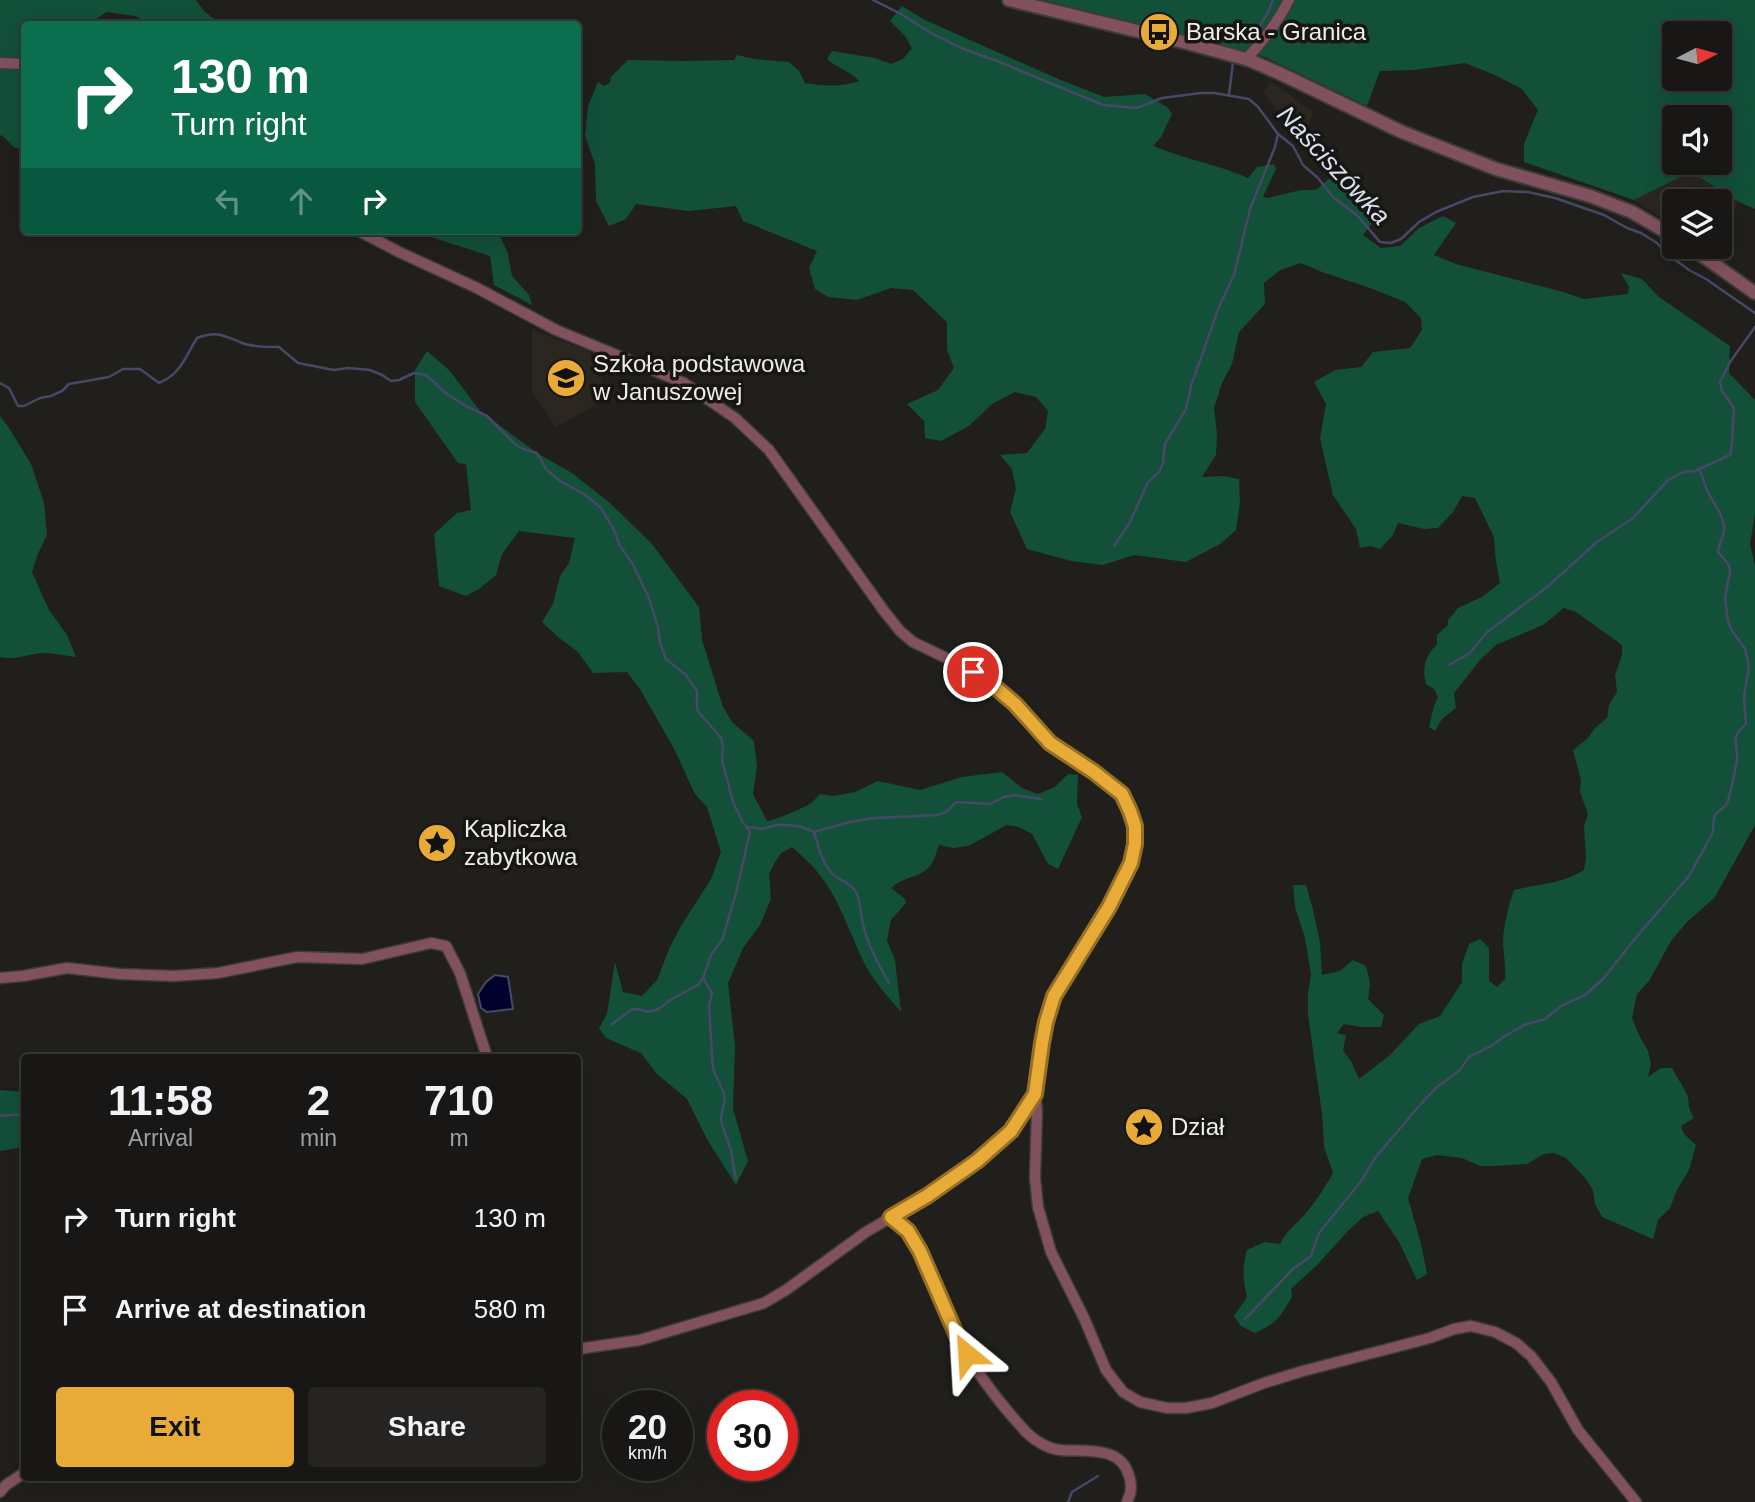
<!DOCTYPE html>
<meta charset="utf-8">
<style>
:root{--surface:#181715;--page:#252422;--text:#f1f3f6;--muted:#9f9fa0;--line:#363634;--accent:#e8ab37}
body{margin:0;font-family:Helvetica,sans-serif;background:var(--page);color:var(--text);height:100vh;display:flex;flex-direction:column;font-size:26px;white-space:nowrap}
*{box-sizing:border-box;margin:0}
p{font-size:23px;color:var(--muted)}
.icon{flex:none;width:38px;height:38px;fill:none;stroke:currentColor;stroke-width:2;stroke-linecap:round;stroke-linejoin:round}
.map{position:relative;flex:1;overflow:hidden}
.side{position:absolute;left:21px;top:1054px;width:560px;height:427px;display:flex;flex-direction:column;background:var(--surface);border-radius:7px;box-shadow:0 7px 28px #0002,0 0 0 2px var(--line)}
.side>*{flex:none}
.banner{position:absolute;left:21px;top:21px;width:560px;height:214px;border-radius:7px;box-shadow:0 7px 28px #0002,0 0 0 2px var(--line);background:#0b6e4f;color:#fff;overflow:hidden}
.needle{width:46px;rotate:84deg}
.tools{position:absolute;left:1662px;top:21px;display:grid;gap:14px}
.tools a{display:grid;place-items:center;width:70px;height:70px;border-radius:7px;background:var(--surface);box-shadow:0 7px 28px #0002,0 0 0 2px var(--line);font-size:35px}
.speed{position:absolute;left:602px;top:1390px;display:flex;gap:14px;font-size:35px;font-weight:700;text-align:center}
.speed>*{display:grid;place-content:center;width:91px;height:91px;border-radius:50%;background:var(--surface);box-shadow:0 7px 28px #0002,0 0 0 2px var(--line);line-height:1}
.speed small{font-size:18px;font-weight:400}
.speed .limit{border:10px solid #d22;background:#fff;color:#111}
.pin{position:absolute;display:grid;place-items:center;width:60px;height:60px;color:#fff;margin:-30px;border:4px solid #fff;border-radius:50%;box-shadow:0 2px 7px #0007}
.me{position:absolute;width:77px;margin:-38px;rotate:333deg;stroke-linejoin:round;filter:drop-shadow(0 0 5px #0008)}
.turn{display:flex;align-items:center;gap:24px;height:147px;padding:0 35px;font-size:32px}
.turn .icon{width:91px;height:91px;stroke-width:2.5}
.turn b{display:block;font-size:49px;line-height:60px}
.lanes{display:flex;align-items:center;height:66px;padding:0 35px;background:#0003;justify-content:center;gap:35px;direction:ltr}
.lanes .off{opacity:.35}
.eta{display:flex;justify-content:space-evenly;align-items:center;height:119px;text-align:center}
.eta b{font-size:42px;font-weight:700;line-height:49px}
.action{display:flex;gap:14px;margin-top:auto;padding:14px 35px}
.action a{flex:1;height:80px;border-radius:7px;background:var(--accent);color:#111;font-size:28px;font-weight:700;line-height:80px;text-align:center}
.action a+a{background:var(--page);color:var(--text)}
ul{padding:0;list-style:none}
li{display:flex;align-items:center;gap:21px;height:91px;padding:0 35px}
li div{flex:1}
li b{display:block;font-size:26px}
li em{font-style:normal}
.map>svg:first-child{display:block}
.built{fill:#2b2720}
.forest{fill:#12503a;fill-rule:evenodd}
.water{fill:#00022d;stroke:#474866;stroke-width:2}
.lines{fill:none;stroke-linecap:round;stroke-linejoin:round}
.stream{stroke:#474866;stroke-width:2.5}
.minor-casing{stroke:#3d3c39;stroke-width:13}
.tertiary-casing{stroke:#3d3c39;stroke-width:16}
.minor{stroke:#82515f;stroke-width:10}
.tertiary{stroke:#82515f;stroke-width:12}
.route-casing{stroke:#976f24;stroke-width:18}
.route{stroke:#e8ab37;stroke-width:12}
.labels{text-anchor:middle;stroke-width:7;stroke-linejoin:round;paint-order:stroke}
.poi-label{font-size:24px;fill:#edecea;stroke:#171613;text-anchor:start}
.water-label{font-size:26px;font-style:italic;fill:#d8e0f1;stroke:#171613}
</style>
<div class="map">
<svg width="1755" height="1502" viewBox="0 0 1755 1502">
<rect width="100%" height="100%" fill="#201f1c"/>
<!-- built -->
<g class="built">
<path d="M1271,81L1313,112L1308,128L1301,124L1295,133L1263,92Z"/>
<path d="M1691,172L1739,202L1720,237V201H1675V226L1634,200Z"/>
<path d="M532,330L589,351L594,366L610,397L556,427L532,391Z"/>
</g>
<!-- forest -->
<g class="forest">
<path d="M0,0H196L204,11L220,24H152L135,16L107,12L88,24H24V147L15,148L2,135L0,136Z"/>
<path d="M1043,0H1755V209L1739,202L1691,172L1634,200L1524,162V144L1538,110L1522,89L1495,75L1465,63L1414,70L1380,71L1367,106L1265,57L1212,42ZM1675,33H1720V79H1675ZM1675,117H1720V163H1675Z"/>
<path d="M902,6L925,20L1056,78L1104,97L1145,94L1167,107L1172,114L1161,137L1153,146C1184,159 1217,164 1248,178L1257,167L1274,164L1276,169L1263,197L1268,198L1301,190H1316L1330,178L1361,202L1379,214L1363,235L1381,248L1400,246L1419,228L1443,216L1456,223L1434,255L1456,264L1563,292L1584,299L1628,294L1629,287L1621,273L1642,279L1659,297L1730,346L1729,373L1755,400V514L1750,544L1755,565V825L1715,897L1687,922L1671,941L1649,981L1637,994L1632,1018L1639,1035L1648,1051L1651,1064L1648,1077L1661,1068H1672L1688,1096L1689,1108L1694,1118L1681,1126L1684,1134L1696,1145L1689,1170L1677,1190L1670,1208L1658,1220L1653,1239L1602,1217L1595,1204L1593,1190L1586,1179L1566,1158L1554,1153L1544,1154L1527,1164L1495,1166H1480L1462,1158L1437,1155L1422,1159L1408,1198L1421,1244L1427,1274L1417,1280L1399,1242L1378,1211L1363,1217L1348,1231L1317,1265L1291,1289L1292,1297C1279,1318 1278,1322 1255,1333L1241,1326L1234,1316L1247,1297C1243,1279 1242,1268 1247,1250L1265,1242L1280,1244C1288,1228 1296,1225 1306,1213C1317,1200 1325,1187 1333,1173L1324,1147L1322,1114L1308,1015V994L1311,974L1305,938L1295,907L1293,885H1306L1313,910L1320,942L1322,975L1340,971L1353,960L1366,966L1370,983L1368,999L1384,1015L1381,1027H1360L1344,1024L1337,1033L1346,1035L1343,1051L1351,1061L1359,1079L1389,1056L1419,1024L1440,1016L1462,982V964L1469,944L1480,939L1489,948V981L1497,987L1505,979C1506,967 1504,957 1503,945C1503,927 1508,907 1514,890C1538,884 1563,884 1584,870L1586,858L1584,826L1588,814L1580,792L1581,780L1573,750L1588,738L1595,728L1607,718L1609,705L1617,692L1615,675L1622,655V645L1576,612L1564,608L1543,625L1496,645L1480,660L1454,693L1456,708L1442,719L1435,731L1429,727L1434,706L1438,697L1434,689L1426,684C1422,666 1425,657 1437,644V635L1448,625V620L1458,608L1482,597L1500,583L1496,562L1494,537L1475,498L1462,496L1453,512L1438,528L1424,529L1398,523L1393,535L1380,549L1371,546L1360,548L1356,529L1333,495L1320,438L1326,404L1314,382L1335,370L1361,367L1373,352L1410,348L1422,330L1421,318L1405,302L1373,289L1322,272L1301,263L1280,270L1264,283L1265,304L1239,332L1232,364L1222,383L1214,408L1217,435L1216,455L1202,477L1223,476L1239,479L1240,503L1236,530L1220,544L1186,562L1134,555L1103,565L1071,561L1027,549L1010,512L1016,489L1012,469L1000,455L1027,453L1045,429L1048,411L1036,397L1015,392L992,404L969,426L941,441L925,438L924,421L907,404L938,390L954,368L947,350V322L913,290L891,288L857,300L828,297L815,289L809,268L817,251L743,221L736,206L689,211L636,204L626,219L609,226L596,201L595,164L585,136L588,106L598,82L604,86L610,83L611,77L628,60L685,61L734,60L737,55L754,59L789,62L799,71L805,83C823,86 842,87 859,81C852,72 837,68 827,59L832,51L875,58L891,64L903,59L912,48L905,36L890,21Z"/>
<path d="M428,231H498L508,254L512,276L529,295L532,305L494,285L490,256L431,237Z"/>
<path d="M427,351L450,371L480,411L537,453L572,473L610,503L652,544L699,607L702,640L723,707L732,722L754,741L757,766L753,794L767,821C775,820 804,808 811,803C815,800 817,797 820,794L833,796L855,792L878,781L920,790L962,777L1002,772L1022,788L1038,794L1055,787L1068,774L1078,775L1077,804L1082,817L1058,869L1048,864L1032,834L1019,827L1007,825L968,846L953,848L939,845C936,853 934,864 926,870C916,878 901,878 891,888L905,899L906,903L891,920L887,940L895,960L901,1012C890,999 877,985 868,970C852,941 842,904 822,878C814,866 803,857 792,847L781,853L775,862L769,874L771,899L760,925L743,948L728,983L735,1046L733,1109L748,1161L736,1185L708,1141L687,1099L657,1074L641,1053L606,1038L599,1028L607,1014L615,962L623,992L642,996L657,980L670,947L681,926L711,879L721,852L707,807L695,794L673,747L640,689L627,672L593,673L578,652L558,637L542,622L553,604L560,576L569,563L575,538L519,531L502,554L496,575L479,589L466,596L439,586L434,534L457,513L471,510L466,464L458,463L415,402V370Z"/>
<path d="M0,416L9,428L31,464L44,503L47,535L37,556L32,572L49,610L67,635L76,657C64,656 47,651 35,654C22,656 13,660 0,657Z"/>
<path d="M0,1090L24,1092V1147L0,1151Z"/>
</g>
<!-- water -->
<path class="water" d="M495,975L508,977L513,1009L487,1012L481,1008L478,994L486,982Z"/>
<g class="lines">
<!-- stream -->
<g class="stream">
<path d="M873,0L901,14L931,33L961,48L997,61L1103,105L1137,108L1162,98L1201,93H1214L1249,99L1258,107L1278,134L1293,146L1303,165L1318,178L1333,197L1358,216L1380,242L1391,243L1401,239L1419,222L1436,212L1473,197L1503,191L1528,192L1555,198L1604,215L1627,228L1641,233L1657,243L1667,254L1689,270L1706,279L1755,313"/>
<path d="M1257,31L1268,12L1273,0"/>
<path d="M1229,94L1233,63"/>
<path d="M0,383L9,388L18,406H24L40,398L51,396L62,391L69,384L109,377L123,369H140L159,383C181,374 185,357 197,338C217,331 222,335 240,342C251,347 266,347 279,347L298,363L334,370L348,368L370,370L382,375L391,381L399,380L414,373L426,375L447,394L466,406L487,416L516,445L523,449L537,453L546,469L560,481L584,494L601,508L613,528L620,546L632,563L649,598L658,627L660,643L666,659L686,675L697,691V710L721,738L723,747L722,760L733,802L742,821L750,832L735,897L722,940L711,955L703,978L712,993L709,1006L713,1069L724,1093L725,1099L721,1118L722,1125L731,1150L734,1169L736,1178"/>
<path d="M1114,546L1129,524L1148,482L1159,472L1163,463L1165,444L1186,409L1191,386L1219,307L1234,275L1250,209L1275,147L1278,134"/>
<path d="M1449,665L1470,653L1486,633L1547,587L1597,542L1633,518L1668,480L1683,472L1695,471L1730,455C1734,440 1732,424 1734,408L1722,391L1720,382L1730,362L1755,327"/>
<path d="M748,827L762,829L777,825H788L802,827L814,832L850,822L874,818L938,815L946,812L956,802L990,804L1004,797L1015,795L1041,799"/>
<path d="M814,832C818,846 823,867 835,876C842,881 851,883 856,892C861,901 860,914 863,924C867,944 879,965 889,983"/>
<path d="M612,1024L631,1010L638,1009L647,1012L659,1009L670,1000L698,985L703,978"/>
<path d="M0,1116L24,1114"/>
<path d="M1245,1319L1293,1269L1311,1256L1319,1233L1362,1180L1375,1158L1419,1106L1437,1087L1459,1071L1469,1057L1491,1046L1505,1036L1524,1025L1545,1019L1561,1006L1585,995L1604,978L1633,941L1689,876L1711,836C1715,829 1712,822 1715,815C1718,810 1725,808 1727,803C1729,800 1737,763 1737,759C1738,740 1729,740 1746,724L1744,697L1749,666L1745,649L1731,629L1728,621L1725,598L1730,572L1729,565L1718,552C1719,544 1723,538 1724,531C1725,515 1712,503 1707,490C1704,483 1702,475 1699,468"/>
<path d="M1068,1502L1072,1492L1098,1476"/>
</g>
<!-- minor casing -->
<g class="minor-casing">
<g id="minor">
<path d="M1246,59C1264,41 1277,23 1289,0"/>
<path d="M0,63L24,64"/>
<path d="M359,231L399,252L477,288L556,330L684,383L735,418L769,450L884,611L900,631L913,642L967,668L994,686L1015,704L1050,743L1094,772L1122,794L1130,811L1135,826V843L1131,863L1109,907L1054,995L1046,1022L1042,1043L1035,1094L1037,1110L1035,1178L1038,1207L1051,1252L1084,1318L1106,1370L1123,1392L1140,1402L1167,1408H1186L1212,1403L1264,1383L1303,1371L1430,1338L1454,1329L1471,1326L1495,1332L1516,1343L1531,1356L1551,1382L1578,1430L1636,1502"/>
<path d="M0,978L23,976L67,968L120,974L174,976L218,973L297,957L362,959L431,943L446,946L460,973L487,1057"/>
<path d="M891,1217C896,1222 903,1226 907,1231C917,1241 922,1256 928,1269C938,1291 947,1315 958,1338C976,1373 1000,1404 1027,1433C1036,1441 1048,1449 1060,1450C1085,1452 1121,1445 1129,1476C1132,1484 1131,1494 1127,1502"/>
<path d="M578,1349L640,1340L764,1303L786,1290L866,1232L927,1196L977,1161L1011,1131L1035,1094"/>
<path d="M0,1492L6,1485L24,1473"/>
</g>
</g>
<!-- tertiary casing -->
<g class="tertiary-casing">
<g id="tertiary">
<path d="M1009,0L1191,44L1249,60L1279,73L1402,132L1496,169L1590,196L1632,212L1675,237"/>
<path d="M1690,247L1755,293"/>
</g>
</g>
<!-- minor -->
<use href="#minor" class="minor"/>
<!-- tertiary -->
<use href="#tertiary" class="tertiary"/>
</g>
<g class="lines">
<!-- route casing -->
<g class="route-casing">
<path id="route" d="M967,1354L957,1336L920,1251L908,1231L891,1217L927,1196L977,1161L1011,1131L1035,1094L1042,1043L1046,1022L1054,996L1109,907L1131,863L1135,844V826L1130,811L1122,794L1094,772L1050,743L1015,704L994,686L973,672"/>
</g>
<!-- route -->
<use href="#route" class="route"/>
</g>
<!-- icons -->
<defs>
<g id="bus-disc" transform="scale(2.0125)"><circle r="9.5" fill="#e8ab37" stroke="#171613"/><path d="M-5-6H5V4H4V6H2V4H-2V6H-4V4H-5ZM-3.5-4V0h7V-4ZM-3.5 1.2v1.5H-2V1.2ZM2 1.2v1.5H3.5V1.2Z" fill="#111"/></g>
<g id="school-disc" transform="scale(2.0125)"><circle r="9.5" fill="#e8ab37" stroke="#171613"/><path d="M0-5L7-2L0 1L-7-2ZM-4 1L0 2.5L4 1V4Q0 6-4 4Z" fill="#111"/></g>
<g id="sight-disc" transform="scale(2.0125)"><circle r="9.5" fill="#e8ab37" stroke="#171613"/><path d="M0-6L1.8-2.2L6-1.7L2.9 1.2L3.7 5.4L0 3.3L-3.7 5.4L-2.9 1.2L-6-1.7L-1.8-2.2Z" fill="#111"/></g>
</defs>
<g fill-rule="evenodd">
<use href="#bus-disc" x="1159" y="32"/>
<use href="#school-disc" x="566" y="378"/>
<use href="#sight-disc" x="437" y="843"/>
<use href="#sight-disc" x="1144" y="1127"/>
</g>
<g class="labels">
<!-- poi labels -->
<g class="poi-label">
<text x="1186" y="40">Barska - Granica</text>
<text x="593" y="372">Szkoła podstawowa<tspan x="593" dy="28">w Januszowej</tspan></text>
<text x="464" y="837">Kapliczka<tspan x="464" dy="28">zabytkowa</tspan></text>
<text x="1171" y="1135">Dział</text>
</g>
<!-- water labels -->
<g class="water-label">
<text transform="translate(1334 165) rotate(47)" y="9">Naściszówka</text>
</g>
</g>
</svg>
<div class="tools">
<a><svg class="needle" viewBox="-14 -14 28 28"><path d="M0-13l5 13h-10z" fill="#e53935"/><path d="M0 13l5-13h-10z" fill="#9f9fa0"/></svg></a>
<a><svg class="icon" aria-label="sound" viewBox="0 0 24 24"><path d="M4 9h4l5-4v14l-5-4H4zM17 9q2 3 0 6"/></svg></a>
<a><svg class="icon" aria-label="layers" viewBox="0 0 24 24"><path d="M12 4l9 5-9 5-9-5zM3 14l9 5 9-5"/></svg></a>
</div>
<div class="speed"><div>20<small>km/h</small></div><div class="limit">30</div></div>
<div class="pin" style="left:973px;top:672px;background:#d93025"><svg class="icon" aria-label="arrive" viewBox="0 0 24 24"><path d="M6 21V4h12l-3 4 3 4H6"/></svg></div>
<svg class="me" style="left:967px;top:1354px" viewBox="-20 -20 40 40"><path d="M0-17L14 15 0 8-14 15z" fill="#e8ab37" stroke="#fff" stroke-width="4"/></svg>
<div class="banner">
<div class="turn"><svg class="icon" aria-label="right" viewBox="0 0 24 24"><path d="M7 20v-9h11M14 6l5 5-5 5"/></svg><div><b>130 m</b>Turn right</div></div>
<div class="lanes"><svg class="icon off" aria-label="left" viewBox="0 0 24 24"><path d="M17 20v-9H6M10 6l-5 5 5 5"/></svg><svg class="icon off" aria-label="ahead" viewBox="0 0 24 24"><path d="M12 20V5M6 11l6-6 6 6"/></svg><svg class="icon" aria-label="right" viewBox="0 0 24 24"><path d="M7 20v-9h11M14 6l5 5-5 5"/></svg></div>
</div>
<section class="side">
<div class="eta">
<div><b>11:58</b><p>Arrival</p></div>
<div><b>2</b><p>min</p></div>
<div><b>710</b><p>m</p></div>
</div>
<ul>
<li><svg class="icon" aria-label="right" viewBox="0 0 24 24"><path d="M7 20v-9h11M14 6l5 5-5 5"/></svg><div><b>Turn right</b></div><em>130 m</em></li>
<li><svg class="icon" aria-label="arrive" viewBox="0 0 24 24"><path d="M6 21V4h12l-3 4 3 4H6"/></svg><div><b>Arrive at destination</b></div><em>580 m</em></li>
</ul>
<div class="action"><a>Exit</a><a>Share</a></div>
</section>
</div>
